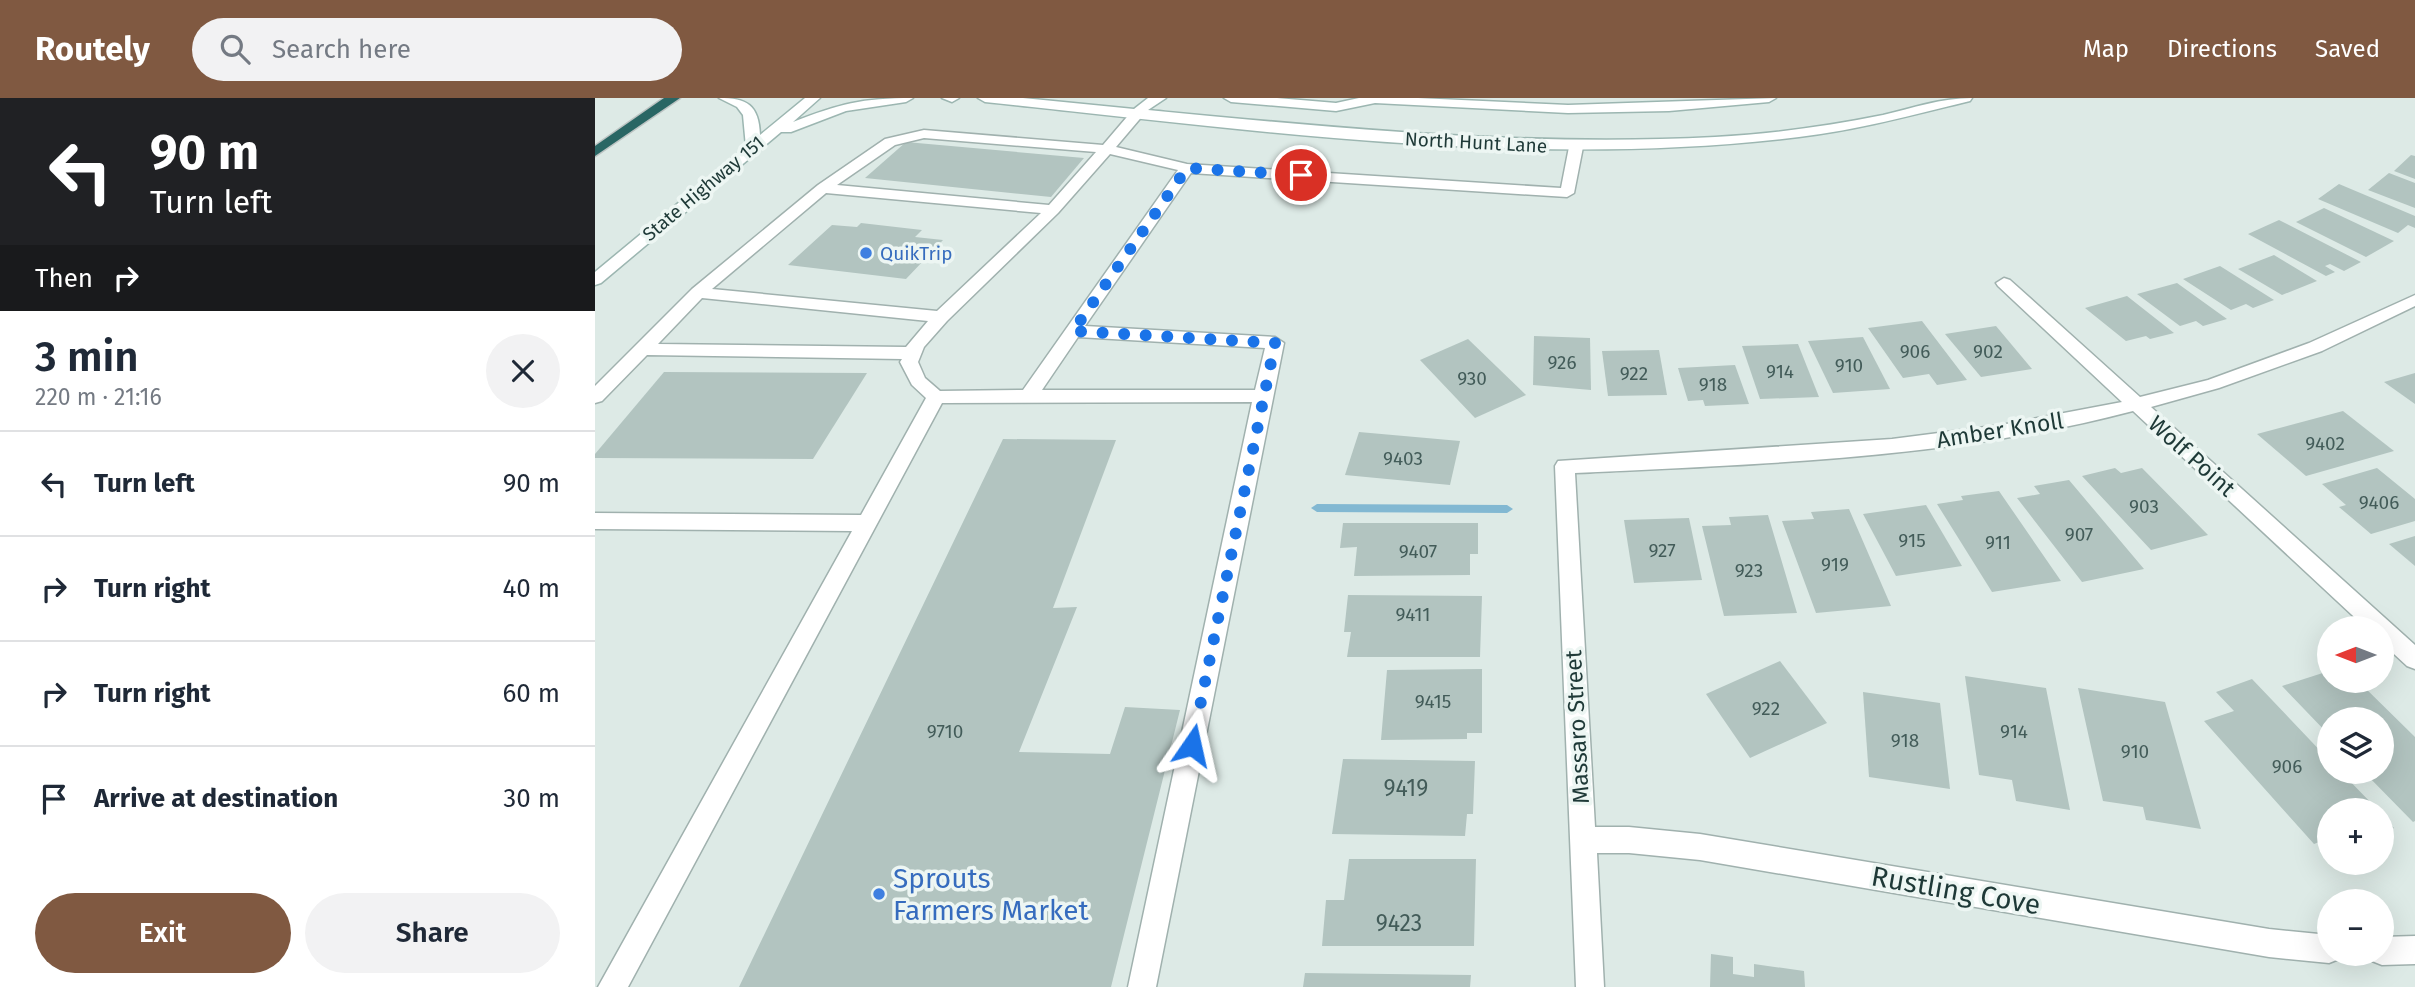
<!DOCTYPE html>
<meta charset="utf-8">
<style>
:root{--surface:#fff;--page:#f2f2f3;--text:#1f2937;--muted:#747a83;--line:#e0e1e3;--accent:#805941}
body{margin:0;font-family:"Fira Sans",sans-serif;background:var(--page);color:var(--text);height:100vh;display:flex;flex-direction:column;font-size:26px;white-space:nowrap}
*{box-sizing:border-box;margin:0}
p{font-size:23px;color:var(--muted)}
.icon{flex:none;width:38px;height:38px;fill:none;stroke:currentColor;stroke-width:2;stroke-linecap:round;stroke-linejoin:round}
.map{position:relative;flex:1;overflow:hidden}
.panel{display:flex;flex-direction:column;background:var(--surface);width:595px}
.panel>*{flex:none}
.top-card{background:#202124;color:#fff;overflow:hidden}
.needle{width:46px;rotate:270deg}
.tools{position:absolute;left:1722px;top:518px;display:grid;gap:14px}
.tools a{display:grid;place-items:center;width:77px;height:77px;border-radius:50%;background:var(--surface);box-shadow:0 7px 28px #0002;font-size:35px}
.pin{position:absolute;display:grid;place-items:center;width:60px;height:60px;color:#fff;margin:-30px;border:4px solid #fff;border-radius:50%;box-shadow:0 2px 7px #0007}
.me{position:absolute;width:77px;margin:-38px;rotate:11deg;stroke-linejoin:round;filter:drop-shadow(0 0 5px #0008)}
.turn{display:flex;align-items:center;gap:24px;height:147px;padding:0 35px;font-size:32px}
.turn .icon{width:91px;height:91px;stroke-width:2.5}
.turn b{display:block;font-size:49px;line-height:60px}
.then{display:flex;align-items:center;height:66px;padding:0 35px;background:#0003;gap:14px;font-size:26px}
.round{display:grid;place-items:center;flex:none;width:74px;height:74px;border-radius:37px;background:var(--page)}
.summary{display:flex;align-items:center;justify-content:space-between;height:119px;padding:0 35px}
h1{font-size:42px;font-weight:600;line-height:52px}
.action{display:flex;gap:14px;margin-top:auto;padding:14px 35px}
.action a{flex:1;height:80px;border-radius:42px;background:var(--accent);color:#fff;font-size:28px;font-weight:600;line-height:80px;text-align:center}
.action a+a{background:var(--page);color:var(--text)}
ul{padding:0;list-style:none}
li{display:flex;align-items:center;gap:21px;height:105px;padding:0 35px;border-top:2px solid var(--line)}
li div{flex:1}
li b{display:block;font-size:26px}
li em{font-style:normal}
header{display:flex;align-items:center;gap:42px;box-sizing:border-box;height:98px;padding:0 35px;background:var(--accent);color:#fff}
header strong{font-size:33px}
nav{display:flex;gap:38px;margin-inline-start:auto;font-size:24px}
.search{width:490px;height:63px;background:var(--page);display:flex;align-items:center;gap:18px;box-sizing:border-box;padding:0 24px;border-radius:38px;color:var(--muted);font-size:26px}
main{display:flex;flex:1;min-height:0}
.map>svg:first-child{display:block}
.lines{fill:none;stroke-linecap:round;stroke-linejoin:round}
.stream{fill:#82b8d2;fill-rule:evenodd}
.building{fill:#b2c4c0}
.service-casing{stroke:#a0b1ae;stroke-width:3}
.minor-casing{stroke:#a0b1ae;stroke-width:3}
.secondary-casing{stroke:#9cb6b1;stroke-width:3}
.motorway-casing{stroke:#bcc4c3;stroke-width:3}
.service{fill:#fff;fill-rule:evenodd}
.minor{fill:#fff;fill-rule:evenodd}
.secondary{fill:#fff;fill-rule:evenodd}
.motorway{fill:#296664;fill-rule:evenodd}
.route{stroke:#1a73e8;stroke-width:12;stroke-dasharray:0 21.6}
.shop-dot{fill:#3f7fe0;stroke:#edf6f3;stroke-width:2.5}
.labels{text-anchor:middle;stroke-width:7;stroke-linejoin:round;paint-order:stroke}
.far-street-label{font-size:19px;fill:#1e3937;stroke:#edf6f3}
.far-shop-label{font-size:19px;fill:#366cbe;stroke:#edf6f3;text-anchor:start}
.number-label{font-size:19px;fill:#435c59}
.street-label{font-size:23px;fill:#1e3937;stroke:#edf6f3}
.near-number-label{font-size:23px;fill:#435c59}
.near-shop-label{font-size:28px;fill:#366cbe;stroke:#edf6f3;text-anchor:start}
.near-street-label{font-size:28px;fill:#1e3937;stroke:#edf6f3}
</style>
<header>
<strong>Routely</strong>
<div class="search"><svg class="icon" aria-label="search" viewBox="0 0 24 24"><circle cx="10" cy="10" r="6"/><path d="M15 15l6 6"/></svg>Search here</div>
<nav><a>Map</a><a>Directions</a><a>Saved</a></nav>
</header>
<main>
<section class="panel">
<div class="top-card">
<div class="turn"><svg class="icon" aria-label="left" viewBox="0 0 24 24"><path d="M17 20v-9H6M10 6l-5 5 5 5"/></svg><div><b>90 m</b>Turn left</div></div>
<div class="then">Then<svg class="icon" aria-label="right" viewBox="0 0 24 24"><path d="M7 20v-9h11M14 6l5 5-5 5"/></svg></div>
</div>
<div class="summary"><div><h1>3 min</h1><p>220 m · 21:16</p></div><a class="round"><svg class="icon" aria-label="close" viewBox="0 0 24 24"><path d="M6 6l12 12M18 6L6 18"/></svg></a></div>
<ul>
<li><svg class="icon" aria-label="left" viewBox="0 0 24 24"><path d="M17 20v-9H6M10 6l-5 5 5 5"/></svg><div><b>Turn left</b></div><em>90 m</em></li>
<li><svg class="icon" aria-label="right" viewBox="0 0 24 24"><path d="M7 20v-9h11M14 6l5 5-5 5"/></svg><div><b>Turn right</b></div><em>40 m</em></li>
<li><svg class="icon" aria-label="right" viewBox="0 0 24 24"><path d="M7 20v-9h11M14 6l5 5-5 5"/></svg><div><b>Turn right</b></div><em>60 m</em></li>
<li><svg class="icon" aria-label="arrive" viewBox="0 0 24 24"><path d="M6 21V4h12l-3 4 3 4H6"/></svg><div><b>Arrive at destination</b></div><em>30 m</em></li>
</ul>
<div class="action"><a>Exit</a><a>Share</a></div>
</section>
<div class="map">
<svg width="1820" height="889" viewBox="0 0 1820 889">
<rect width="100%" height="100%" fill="#ddeae6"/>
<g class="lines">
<!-- stream -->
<path class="stream" d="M722,406L912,407L918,411L912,415L722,414L716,410Z"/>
</g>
<!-- building -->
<g class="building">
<path d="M311,44L489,60L456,99L270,80Z"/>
<path d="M1816,57L1820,58V81L1799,73Z"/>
<path d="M1794,75L1820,85V110L1773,92Z"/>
<path d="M1744,86L1820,118V130L1813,127L1803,135L1723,101Z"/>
<path d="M1729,110L1799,143L1771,159L1701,124Z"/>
<path d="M1684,122L1766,164L1749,173L1735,166L1730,168L1740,174L1731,178L1653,136Z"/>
<path d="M266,125L327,132L320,139L348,142L311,181L193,167L237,127L262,129Z"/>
<path d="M1679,157L1722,183L1687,197L1643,171Z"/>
<path d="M1625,168L1679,202L1658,210L1651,206L1636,212L1588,181Z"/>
<path d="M1582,185L1632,221L1608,228L1601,223L1585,228L1542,196Z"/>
<path d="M1532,198L1579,235L1555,241L1551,238L1531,243L1490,210Z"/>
<path d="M1327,223L1372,282L1342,287L1334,276L1308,280L1273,230Z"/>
<path d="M1401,228L1437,271L1386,279L1350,236Z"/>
<path d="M939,238L995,240L996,292L938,287Z"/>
<path d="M1268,239L1295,291L1238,295L1213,243Z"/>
<path d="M873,241L931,297L880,320L825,262Z"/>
<path d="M1203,246L1224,299L1165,301L1147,248Z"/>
<path d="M1064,252L1072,297L1013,298L1007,253Z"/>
<path d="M1140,267L1154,306L1110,308L1108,302L1093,303L1083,270Z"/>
<path d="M69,274L272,275L218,361L0,360V356Z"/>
<path d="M1820,275V306L1789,284Z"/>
<path d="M1748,313L1799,353L1711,378L1662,336Z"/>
<path d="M764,334L865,343L855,387L750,377Z"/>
<path d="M408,341L521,342L458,510L482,509L424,654L515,656L530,609L585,612L516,889H144Z"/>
<path d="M1520,370L1526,375L1547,370L1613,437L1556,452L1487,378Z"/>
<path d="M1782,370L1820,401V423L1776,436L1744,409L1751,407L1727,386Z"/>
<path d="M1474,382L1549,471L1487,484L1422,400L1445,396L1439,388Z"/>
<path d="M1404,393L1466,483L1397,494L1342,406L1368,402L1366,398Z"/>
<path d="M1331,407L1367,468L1301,478L1268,416Z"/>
<path d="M1254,411L1296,508L1221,515L1187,423L1219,421L1216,414Z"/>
<path d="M1173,417L1202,515L1129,518L1107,428L1136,427L1134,419Z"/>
<path d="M1094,420L1107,482L1039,485L1029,422Z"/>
<path d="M748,425H883V456H875V477L759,478L762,449L745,450Z"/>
<path d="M1820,438V468L1794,446Z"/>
<path d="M753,497L887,498L885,559H752L756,534H749Z"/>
<path d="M1185,563L1232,625L1155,660L1111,596Z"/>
<path d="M887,571V635H872V641L786,642L792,572Z"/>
<path d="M1734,573V583H1763L1820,639V723L1818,724L1769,674H1787V621H1734V637L1687,588Z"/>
<path d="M1370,578L1451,590L1475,712L1421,703L1417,682L1384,677Z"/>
<path d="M1657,581L1734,662V674H1746L1783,712H1734V740L1719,746L1609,623L1639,613L1621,594Z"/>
<path d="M1483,590L1570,604L1606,731L1551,722L1548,709L1508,703Z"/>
<path d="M1268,594L1345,605L1355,691L1274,679Z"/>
<path d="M748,661L880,663L878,716H872L870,738L737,736Z"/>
<path d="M1787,717L1799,730L1787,735Z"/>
<path d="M754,761H881L879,848H727L731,802H749Z"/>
<path d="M1116,856L1138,859V876L1159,879V866L1209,873L1210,889H1115Z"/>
<path d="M710,875L876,877L875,889H708Z"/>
</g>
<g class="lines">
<!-- service casing -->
<g class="service-casing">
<path id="service" d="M542,12L549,16L521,49L592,66L966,90L974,49L981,45L988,49L979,95L972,99L596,75L490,228L680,239L689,245L561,889H533L657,304L347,305L33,889H3L257,433L0,431V415L266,417L331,300L317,287L305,264L307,261L52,257L7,303L0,305V288L97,191L223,87L290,41L329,32L508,47L537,13ZM329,40L501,54L454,107L242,87L300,47ZM515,56L583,72L428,292L345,293L330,280L323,264L329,249L352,223L463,115ZM231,95L446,115L342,213L117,191ZM107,200L333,223L311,249L63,246ZM483,239L670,250L660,292H447Z"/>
</g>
<!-- minor casing -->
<g class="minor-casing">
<g id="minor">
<path d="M1409,180L1415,182L1545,299L1613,282L1714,245L1820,197V208L1727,253L1624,290L1556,309L1820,547V571L1812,568L1787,545V530H1771L1538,313C1357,361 1166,366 980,375L1000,729H1034L1105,736L1674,831L1734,837V856H1746L1744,861L1734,865L1674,859L1105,762L1034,755H1002L1009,889H981L960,368L963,363L1297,341L1406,327L1527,304L1403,188L1401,185Z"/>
<path d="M1820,838V866L1787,867L1777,863L1774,856H1787V839Z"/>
</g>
</g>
<!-- secondary casing -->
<g class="secondary-casing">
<g id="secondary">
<path d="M124,0C152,0 164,7 165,37L210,0H225L198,24C244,6 267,0 318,0L311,4L251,13L196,34H186L6,185L0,187V174L151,49L148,17L142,9Z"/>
<path d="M347,0H364L357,4Z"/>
<path d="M383,0H428L539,11L553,0H571L553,12C741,30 930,49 1120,39C1176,36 1233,28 1288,17C1318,10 1346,0 1377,0L1375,3C1318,17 1262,32 1204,39C934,72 659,32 390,4Z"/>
<path d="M629,0H682L741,5L764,0H823L973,7L1181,0L1174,4L1074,13L973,15L780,5L741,13L636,4Z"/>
</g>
</g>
<!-- motorway casing -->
<g class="motorway-casing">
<path id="motorway" d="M69,0H85L0,58V48Z"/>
</g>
<!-- service -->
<use href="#service" class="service"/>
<!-- minor -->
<use href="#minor" class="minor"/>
<!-- secondary -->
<use href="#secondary" class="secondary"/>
<!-- motorway -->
<use href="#motorway" class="motorway"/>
</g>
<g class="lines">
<!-- route -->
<path class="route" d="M597,647L680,245L478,233L592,70L706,77"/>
</g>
<!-- markers -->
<g class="shop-dot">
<circle cx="271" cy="155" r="7"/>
<circle cx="284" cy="796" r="7"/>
</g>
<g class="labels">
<!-- far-street labels -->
<g class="far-street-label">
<text transform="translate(881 44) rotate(3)" y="7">North Hunt Lane</text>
<text transform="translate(108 90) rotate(-40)" y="7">State Highway 151</text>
</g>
<!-- far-shop labels -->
<g class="far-shop-label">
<text x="285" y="162">QuikTrip</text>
</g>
<!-- number labels -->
<g class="number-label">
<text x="1320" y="260">906</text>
<text x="1393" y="260">902</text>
<text x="967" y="271">926</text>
<text x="1254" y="274">910</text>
<text x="1185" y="280">914</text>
<text x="1039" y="282">922</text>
<text x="877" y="287">930</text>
<text x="1118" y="293">918</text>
<text x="1730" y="352">9402</text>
<text x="808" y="367">9403</text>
<text x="1784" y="411">9406</text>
<text x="1549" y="415">903</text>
<text x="1484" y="443">907</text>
<text x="1317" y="449">915</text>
<text x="1403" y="451">911</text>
<text x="1067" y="459">927</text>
<text x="823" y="460">9407</text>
<text x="1240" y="473">919</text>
<text x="1154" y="479">923</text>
<text x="818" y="523">9411</text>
<text x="838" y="610">9415</text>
<text x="1171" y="617">922</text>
<text x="350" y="640">9710</text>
<text x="1419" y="640">914</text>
<text x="1310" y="649">918</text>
<text x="1540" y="660">910</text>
<text x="1692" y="675">906</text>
</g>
<!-- street labels -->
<g class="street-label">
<text transform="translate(1405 332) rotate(-9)" y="8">Amber Knoll</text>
<text transform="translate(1597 358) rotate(42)" y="8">Wolf Point</text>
<text transform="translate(982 629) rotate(-93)" y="8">Massaro Street</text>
</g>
<!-- near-number labels -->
<g class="near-number-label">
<text x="811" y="698">9419</text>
<text x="804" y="833">9423</text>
</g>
<!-- near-shop labels -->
<g class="near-shop-label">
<text x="298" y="790">Sprouts<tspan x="298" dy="32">Farmers Market</tspan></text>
</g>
<!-- near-street labels -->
<g class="near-street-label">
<text transform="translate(1361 792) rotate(10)" y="10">Rustling Cove</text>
</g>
</g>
</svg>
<div class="tools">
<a><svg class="needle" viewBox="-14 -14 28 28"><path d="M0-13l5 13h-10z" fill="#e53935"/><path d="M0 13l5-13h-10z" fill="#747a83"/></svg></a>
<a><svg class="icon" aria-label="layers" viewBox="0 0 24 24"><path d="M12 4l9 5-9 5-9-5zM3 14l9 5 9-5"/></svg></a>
<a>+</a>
<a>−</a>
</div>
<div class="pin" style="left:706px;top:77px;background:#d93025"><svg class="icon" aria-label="arrive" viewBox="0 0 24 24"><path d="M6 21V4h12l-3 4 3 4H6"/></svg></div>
<svg class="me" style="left:597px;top:647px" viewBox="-20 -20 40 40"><path d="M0-17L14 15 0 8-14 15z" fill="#1a73e8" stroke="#fff" stroke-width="4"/></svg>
</div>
</main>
